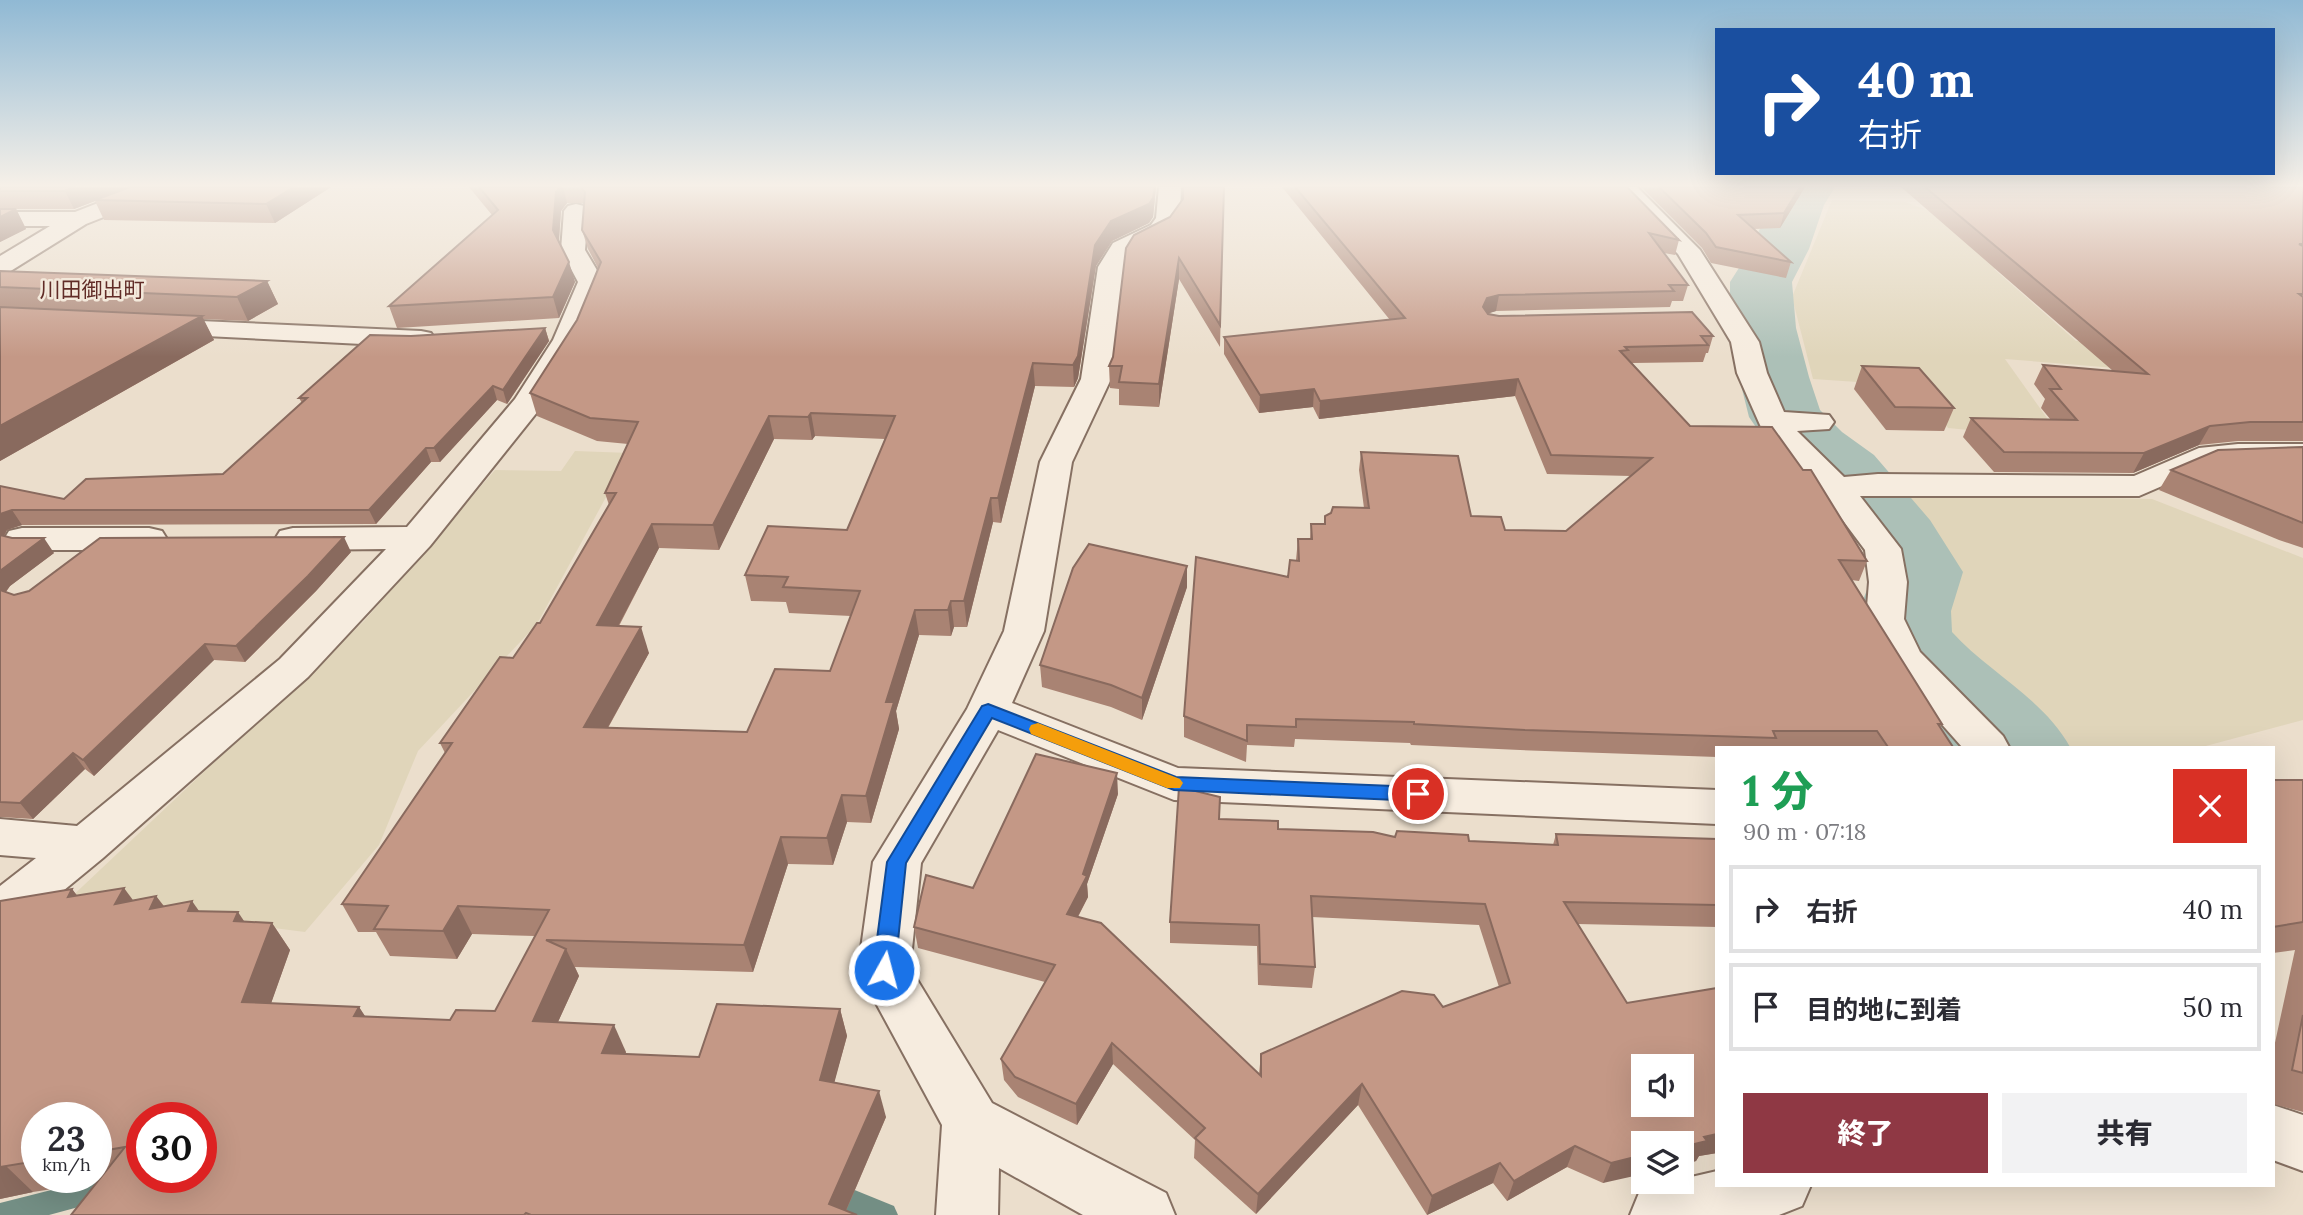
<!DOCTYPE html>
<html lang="ja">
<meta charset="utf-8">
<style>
:root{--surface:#fff;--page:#f2f2f3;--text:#2b2b33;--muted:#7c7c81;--line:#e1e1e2;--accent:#8f3844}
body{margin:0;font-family:Lora,"Noto Sans JP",serif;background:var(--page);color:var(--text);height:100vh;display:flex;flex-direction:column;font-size:26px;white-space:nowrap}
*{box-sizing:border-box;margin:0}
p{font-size:23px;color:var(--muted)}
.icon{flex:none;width:38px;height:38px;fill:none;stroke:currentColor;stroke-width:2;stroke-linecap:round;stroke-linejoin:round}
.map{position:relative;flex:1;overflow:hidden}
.panel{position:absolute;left:1715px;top:746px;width:560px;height:441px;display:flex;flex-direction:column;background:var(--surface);border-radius:0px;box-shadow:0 7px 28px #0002}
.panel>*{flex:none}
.top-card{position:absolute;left:1715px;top:28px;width:560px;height:147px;border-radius:0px;box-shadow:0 7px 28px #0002;background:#1a4fa0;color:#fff;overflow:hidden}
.controls{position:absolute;left:1631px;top:1054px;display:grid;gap:14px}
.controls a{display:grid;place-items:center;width:63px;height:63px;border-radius:0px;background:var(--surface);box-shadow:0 7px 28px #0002;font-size:35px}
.speed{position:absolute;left:21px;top:1102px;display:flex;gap:14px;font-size:35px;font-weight:700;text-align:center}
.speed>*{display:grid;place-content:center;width:91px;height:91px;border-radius:50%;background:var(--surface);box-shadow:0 7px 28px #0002;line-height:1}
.speed small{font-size:18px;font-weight:400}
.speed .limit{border:10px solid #d22;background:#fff;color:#111}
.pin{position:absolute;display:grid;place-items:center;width:60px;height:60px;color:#fff;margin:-30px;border:4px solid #fff;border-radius:50%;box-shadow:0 2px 7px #0007}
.me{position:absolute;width:77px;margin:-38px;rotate:7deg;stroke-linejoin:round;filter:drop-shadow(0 0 5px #0008)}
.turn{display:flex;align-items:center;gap:24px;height:147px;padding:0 28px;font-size:32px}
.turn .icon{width:91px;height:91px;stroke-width:2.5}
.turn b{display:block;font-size:49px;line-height:60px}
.round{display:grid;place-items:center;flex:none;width:74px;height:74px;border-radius:0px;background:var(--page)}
.head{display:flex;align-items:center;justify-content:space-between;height:119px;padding:0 28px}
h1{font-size:42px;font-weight:800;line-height:52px;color:#1e9e55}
.button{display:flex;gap:14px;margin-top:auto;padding:14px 28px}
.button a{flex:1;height:80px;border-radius:0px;background:var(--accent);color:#fff;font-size:28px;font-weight:800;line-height:80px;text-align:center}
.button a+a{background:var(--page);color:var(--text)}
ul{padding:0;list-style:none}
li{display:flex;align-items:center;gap:21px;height:88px;margin:0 14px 10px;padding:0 14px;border:4px solid var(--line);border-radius:0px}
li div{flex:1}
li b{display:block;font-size:26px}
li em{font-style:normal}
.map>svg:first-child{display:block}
.farmland{fill:#e0d5ba}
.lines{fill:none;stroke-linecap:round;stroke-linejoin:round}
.stream{fill:#738e84;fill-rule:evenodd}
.river{fill:#acc0b7;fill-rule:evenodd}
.street-casing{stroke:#867062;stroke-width:4}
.street{fill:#f6ecdf;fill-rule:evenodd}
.wall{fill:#a98373;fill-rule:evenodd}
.shaded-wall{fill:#896a5e}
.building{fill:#c49886;stroke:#896a5e;stroke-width:2;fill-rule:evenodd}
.route{fill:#1a73e8;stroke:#114b97;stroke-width:2}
.slow{fill:#f59e0b}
.labels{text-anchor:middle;stroke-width:5;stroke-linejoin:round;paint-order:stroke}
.far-neighbourhood-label{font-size:21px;fill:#612c27;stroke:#f3e9db}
</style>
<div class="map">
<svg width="2303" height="1215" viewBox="0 0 2303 1215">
<rect width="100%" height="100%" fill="#ebdecc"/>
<!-- farmland -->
<g class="farmland">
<path d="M1832,200L1905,202L1980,229L2012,266L1994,269L2076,341L2129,342L2140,370L2005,359L2062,439L1948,428L1917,386L1813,379L1792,297Z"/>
<path d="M575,451L630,453L537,624L418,751L379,845L305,932L66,902L364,621L495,470L561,471Z"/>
<path d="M1871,494L2152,499L2303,558V720L2202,747H2027L1940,666L1916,632L1925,576L1903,534Z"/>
</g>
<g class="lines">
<!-- stream -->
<g class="stream">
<path d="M142,1167V1178H159L156,1186L49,1215H0V1203Z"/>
<path d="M830,1180L894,1206L898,1215H855L821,1201L818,1192L821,1183Z"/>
</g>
<!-- river -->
<path class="river" d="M1782,187H1835L1824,205L1809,249L1792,282L1796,328L1809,377L1820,410L1842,432L1874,455L1930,520L1963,572L1951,611L1952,632C1988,672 2044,699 2070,747H1954C1930,724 1861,662 1858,629C1857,609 1867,590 1875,572L1861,544L1818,489L1788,464L1760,433L1749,417L1739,377L1730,328V282L1751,249L1770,205Z"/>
<!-- street casing -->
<g class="street-casing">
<g id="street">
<path d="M139,187H170L167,192L86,224L9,272L0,275V256L50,226H0V212H75Z"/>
<path d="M1159,187H1181L1180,218L1168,235L1132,253L1124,267L1111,379L1072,462L1044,631L1012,703L1178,768L1717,790V824L1174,800L998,730L921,863L910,968L992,1103L1166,1193L1175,1215H1083L999,1168L998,1215H936L942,1125L858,970L873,862L967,709L1004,631L1040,462L1081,379L1098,267L1113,243L1151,225L1156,218Z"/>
<path d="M1613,187H1637L1700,250L1759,342L1767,373L1784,412L1829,415L1834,422L1829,429L1797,431L1844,477L1878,474L2134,476L2199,448L2238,444H2303V464H2238L2206,467L2139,496H1860L1901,549L1907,582L1904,619L1920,652L2003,736L2009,747H1962L1883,658L1866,619L1869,582L1865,550L1824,495L1764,434L1737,373L1731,342L1678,254Z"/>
<path d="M576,204L584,206L588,211L585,250L604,282L581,340L538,411L430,546L308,677L103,858L18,928L0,934V886L36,858L0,855V819L77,826L280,659L386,549L293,550L280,547L275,539L280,531L293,528L407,527L515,399L553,340L578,282L561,250L564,211L568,206Z"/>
<path d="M156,319L421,331L431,333L435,339L431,345L421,347L146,333L142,327L146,321Z"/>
<path d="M22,528H149L162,531L167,539L162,547L149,550H22L9,547L4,539L9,531Z"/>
<path d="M2273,1105L2303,1115V1171L2273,1160Z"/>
<path d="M1717,1171V1185H1811L1802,1206L1779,1215H1630L1639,1193L1661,1184Z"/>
</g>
</g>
<!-- street -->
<use href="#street" class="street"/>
</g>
<!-- wall -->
<g class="wall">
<path d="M0,187H331L275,223L104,220L95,201L74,209H16L26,229L0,242Z"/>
<path d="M469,187H1156L1153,217L1149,223L1112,241L1096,266L1078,378L1074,387L1035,386L1001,523L993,522L967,627H954L951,636L919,635L896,711L899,729L871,823L847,822L833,865L788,864L753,972L575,967L579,976L558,1022L626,1052L625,1054L699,1057L840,1009L847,1036L834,1082L886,1117L846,1211L857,1215H71L97,1182L33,1192L0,1199V901L72,889L77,896L133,900L156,896L164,906L199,911L244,922L272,923L290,950L271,1003L359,1007L365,1017L450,1020L495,1011L535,936L472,934L457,959L390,956L376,932H358L342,904L445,753L440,743L513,658L540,623L609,505L605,493L628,444L597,441L537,416L530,393L577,320L598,268L588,249L582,230L584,203H567L561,211L559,242L575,282L559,318L397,328L389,306L492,215ZM815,436L885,439L847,530L745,575L751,601L786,602L789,613L851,616L830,671L747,732L608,728L649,653L619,626L659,548L719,550L774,439L812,440ZM37,1118H96V1178H37Z"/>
<path d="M1224,187L1220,347L1179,279L1159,407L1119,405V389L1110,388L1109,366L1170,217L1183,199Z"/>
<path d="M1282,187H1627L1679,240L1675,255L1664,253L1688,285L1683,301H1672L1670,307L1496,311L1488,313L1499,316L1713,336L1708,353H1706L1703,362L1632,363L1690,426L1867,561L1859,581L1851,580L1942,724L1940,727L1953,747H1717V757L1520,750L1411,745L1410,743L1295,739L1294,747L1247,745L1246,762L1184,737V716L1288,577L1296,560L1298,539H1310L1311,524H1324L1325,516L1364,508L1359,470L1361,452L1471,516L1505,530L1566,531L1631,476L1547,474L1515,396L1319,419L1313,407L1259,413L1224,354V337L1390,320Z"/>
<path d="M1641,187H1805L1780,228L1754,229L1791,262L1786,278L1711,263L1702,248Z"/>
<path d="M1901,187H2303V441H2238L2199,445L2133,473L1994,472L1963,437L1971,418L2051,420L2041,408L2045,399L2034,384L2043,365L2113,371Z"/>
<path d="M0,271L267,281L278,304L248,321L203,319L214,340L0,461Z"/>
<path d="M545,328L549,341L507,404L497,400L440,462H431L376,524L22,525L7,530L4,536L54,553L10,586L6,592L14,595L351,552L316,591L245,662L214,660L94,776L85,769L33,819L0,817V486L64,499L223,474L302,403L299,398L411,336Z"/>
<path d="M1862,366L1954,408L1944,431L1886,430L1854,389Z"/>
<path d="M2303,447V548L2279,540L2159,490L2171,470Z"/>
<path d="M1187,566V587L1142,720L1111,707L1042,687L1040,665Z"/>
<path d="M2273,780H2303V1112L2273,1104V1052L2295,950L2273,953Z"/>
<path d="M1118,794L1087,884L1088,897L1078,917L1259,1074L1261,1054L1443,1007L1499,987L1479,925L1312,917L1315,967L1312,988L1258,985L1257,946L1170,943V922L1219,819L1278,829L1395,837L1469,841L1553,845L1556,834L1717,839V927L1577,924L1627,1003L1717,988V1153L1699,1156L1696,1161L1682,1165V1143L1603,1183L1567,1167L1507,1201L1493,1183L1427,1215L1358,1105L1256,1214L1194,1158L1195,1140L1113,1064L1077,1125L1018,1097L1004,1080L1001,1059L1045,982L918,948L914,927Z"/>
</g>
<!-- shaded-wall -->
<g class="shaded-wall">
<path d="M74,187H131L95,200V201L74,209L65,191Z"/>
<path d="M294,187H331L275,223L266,204Z"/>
<path d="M560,187H563L567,203L561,211L558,250L553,230L556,192Z"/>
<path d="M1155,187H1156L1153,217L1149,223L1112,241L1096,266L1078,378L1074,387L1073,365L1095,245L1111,221Z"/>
<path d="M1800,187H1805L1780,228L1784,213Z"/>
<path d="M16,209L26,229L0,242V217Z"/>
<path d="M1179,258V279L1159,407V384Z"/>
<path d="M569,262L575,282L559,318L553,297Z"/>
<path d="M267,281L278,304L248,321L237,297Z"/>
<path d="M1499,295L1496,311L1484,315L1483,307L1487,298Z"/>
<path d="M202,316L214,340L0,461V426Z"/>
<path d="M545,328L549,341L507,404L503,390Z"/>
<path d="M1033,363L1035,386L1001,523L998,498Z"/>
<path d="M1518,379L1515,396L1319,419L1320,401Z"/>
<path d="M493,386L497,400L440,462L434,448Z"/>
<path d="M1314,389L1313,407L1259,413L1260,395Z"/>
<path d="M811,413L815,436L812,440L808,417Z"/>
<path d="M769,416L774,439L719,550L713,525Z"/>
<path d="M2210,426L2199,445L2133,473L2144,453Z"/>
<path d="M426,448L431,462L376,524L369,510Z"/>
<path d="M991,498L993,522L967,627L964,601Z"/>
<path d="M12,510L22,525L7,530L2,540L0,538V514Z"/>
<path d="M652,524L659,548L605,651L597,625Z"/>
<path d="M344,537L351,552L316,591L245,662L236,646Z"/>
<path d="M44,538L54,553L10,586L4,594L0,591V571Z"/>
<path d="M1187,566V587L1142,720V698Z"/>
<path d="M951,601L954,627L951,636L948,610Z"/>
<path d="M915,610L919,635L896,711L899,729L871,823L866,796L886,702Z"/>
<path d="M641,627L649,653L593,754L584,727Z"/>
<path d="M205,644L214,660L94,776L83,760Z"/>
<path d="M73,753L85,769L33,819L20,803Z"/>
<path d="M1117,773L1118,794L1087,884L1088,897L1068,935L1067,914L1083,874Z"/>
<path d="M842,795L847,822L833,865L827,838Z"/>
<path d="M781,837L788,864L753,972L744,945Z"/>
<path d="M124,888L144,915L115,904Z"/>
<path d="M72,889L93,916L68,897Z"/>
<path d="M156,896L176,923L150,909Z"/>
<path d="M192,901L211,928L188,911Z"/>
<path d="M458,906L472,934L457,959L443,931Z"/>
<path d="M238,912L256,939L234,921Z"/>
<path d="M272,923L290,950L262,1029L242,1002Z"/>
<path d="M566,949L579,976L546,1048L533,1021Z"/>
<path d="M359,1007L377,1034L354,1016Z"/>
<path d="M840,1009L847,1036L828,1106L820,1080Z"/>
<path d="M614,1025L626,1052L615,1079L602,1053Z"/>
<path d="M1112,1043L1113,1064L1077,1125L1076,1104Z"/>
<path d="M1362,1084L1358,1105L1256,1214L1258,1194Z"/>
<path d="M879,1091L886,1117L844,1215L829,1204Z"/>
<path d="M1717,1134V1153L1699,1156L1696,1161L1682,1165V1147L1704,1137Z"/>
<path d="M1575,1146L1567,1167L1507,1201L1514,1181Z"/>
<path d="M1643,1155V1174L1603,1183L1611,1163Z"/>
<path d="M1500,1163L1493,1183L1427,1215L1432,1196Z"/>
<path d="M6,1166L33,1192L0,1199V1167Z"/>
</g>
<!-- building -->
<g class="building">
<path d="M0,187H74L65,191H0Z"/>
<path d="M130,187H294L266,204L95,200Z"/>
<path d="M479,187H560L556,192L553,230L569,262L553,297L389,306L498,210Z"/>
<path d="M581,187H1155L1153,198L1149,204L1111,221L1095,245L1078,356L1073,365L1033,363L998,498H991L964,601H951L948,610H915L886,702H894L866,796L842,795L827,838L781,837L744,945L546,940L566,949L533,1021L614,1025L602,1053L699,1057L717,1004L840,1009L820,1080L879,1091L829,1204L857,1215H531L526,1213L524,1215H71L125,1147L96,1152V1118H37V1161L0,1167V901L72,889L68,897L124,888L115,904L156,896L150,909L192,901L188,911L238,912L234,921L272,923L242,1002L359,1007L354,1016L450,1020L456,1010L495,1011L549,910L458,906L443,931L374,929L388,906L342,904L452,743H440L500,657L513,658L537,623H540L616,493H605L638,422L590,418L530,393L577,320L601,262L582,230L585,192ZM811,413L895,416L847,530L768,526L745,575L788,577L783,587L860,591L830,671L775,669L747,732L584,727L641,627L597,625L652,524L713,525L769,416L808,417ZM142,1118H201V1178H142Z"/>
<path d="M1183,187H1224L1220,325L1179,258L1159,384L1119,382L1122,366H1109L1113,357L1126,248L1134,235L1170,217L1183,199Z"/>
<path d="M1295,187H1627L1679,240L1649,233L1688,285H1669L1674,291L1499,295L1487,298L1483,307L1488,314L1499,316L1692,312L1713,336H1701L1708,345L1625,347L1628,350L1620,351L1690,426L1772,427L1803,470H1811L1867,561L1839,560L1942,724H1938L1953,747H1888L1877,731H1773L1776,738L1525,730L1414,724V722L1296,719V727L1247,725V741L1184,716L1196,557L1288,577L1290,560L1299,561L1298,539H1312L1311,524H1325V516L1331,513L1333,507L1369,508L1361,452L1458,456L1471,516L1501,517L1505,530L1566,531L1652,458L1551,455L1518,379L1320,401L1314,389L1260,395L1224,337L1405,318Z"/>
<path d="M1659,187H1800L1784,213L1738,215L1791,262L1716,247L1706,233Z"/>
<path d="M1925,187H2303V244H2299L2303,246V294H2299L2303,297V422H2250L2210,426L2144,453L2004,452L1971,418L2077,420L2050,389H2061L2043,365L2148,374Z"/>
<path d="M0,209H16L0,217Z"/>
<path d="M0,271L267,281L237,297L0,287Z"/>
<path d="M0,307L202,316L0,426Z"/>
<path d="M545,328L503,390L493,386L434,448H426L369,510H12L0,514V486L64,499L86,479L223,474L307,398H299L370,335L411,336Z"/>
<path d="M1862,366L1919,368L1954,408L1895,407Z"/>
<path d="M2303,447V523L2171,470L2218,450Z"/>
<path d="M0,535L12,538H44L0,571Z"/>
<path d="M344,537L308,576L236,646L205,644L83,760L73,753L20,803L0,802V590L14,595L29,591L100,538Z"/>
<path d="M1089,544L1187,566L1142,698L1111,685L1040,665L1073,568Z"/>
<path d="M1036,754L1117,773L1083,874L1087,876L1067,914L1101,923L1261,1076V1054L1402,991L1434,995L1443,1007L1510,983L1485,904L1311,896L1315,967L1260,964L1259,925L1170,922L1179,787L1220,797L1219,819L1278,821V829L1373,832L1395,837L1397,831L1468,835L1469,841L1558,845L1556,834L1717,839V905L1564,902L1627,1003L1717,988V1134L1704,1137L1707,1141L1682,1147V1143H1643V1155L1611,1163L1575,1146L1514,1181L1500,1163L1432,1196L1362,1084L1258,1194L1195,1138L1205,1128L1112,1043L1076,1104L1015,1077L1001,1059L1055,965L914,927L926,875L973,888ZM1643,1066H1682V1104H1643Z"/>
<path d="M2273,780H2303V922L2273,927Z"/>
<path d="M2303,1015V1073L2292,1070Z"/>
</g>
<!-- sky -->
<linearGradient id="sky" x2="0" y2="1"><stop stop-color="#90b9d4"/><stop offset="0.52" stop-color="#f6f0e8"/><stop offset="1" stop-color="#f6f0e8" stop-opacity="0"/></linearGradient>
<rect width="2303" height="357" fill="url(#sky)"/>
<!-- route -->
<path class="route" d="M988,704L1176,777L1418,787L1425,789L1428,794L1425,799L1418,801L1174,790L992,718L906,863L895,970L892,977L884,979L877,977L873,970L887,862L982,706Z"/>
<!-- slow -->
<path class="slow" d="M1038,723L1180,779L1183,783L1180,788H1167L1031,734L1029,729L1031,725Z"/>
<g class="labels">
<!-- far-neighbourhood labels -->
<g class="far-neighbourhood-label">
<text x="92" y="297">川田御出町</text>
</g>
</g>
</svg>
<div class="controls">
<a><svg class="icon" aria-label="sound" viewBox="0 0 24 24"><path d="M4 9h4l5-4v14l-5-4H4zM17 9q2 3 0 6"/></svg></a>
<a><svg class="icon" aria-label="layers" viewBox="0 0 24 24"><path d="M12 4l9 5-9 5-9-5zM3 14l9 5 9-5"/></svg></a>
</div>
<div class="speed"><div>23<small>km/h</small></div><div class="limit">30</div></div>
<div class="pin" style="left:1418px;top:794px;background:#d93025"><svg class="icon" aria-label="arrive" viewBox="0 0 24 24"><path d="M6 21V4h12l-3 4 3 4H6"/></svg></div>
<svg class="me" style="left:884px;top:970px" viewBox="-20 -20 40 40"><circle r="17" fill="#1a73e8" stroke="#fff" stroke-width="3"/><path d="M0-11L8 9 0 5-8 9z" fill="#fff"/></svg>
<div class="top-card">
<div class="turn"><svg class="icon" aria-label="right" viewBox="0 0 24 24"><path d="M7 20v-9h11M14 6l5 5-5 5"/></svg><div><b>40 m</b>右折</div></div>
</div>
<section class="panel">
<div class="head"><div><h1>1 分</h1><p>90 m · 07:18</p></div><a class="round" style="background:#d93025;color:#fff"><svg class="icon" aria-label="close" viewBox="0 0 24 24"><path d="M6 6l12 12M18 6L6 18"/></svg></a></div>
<ul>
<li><svg class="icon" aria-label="right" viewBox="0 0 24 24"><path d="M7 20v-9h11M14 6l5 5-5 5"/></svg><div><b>右折</b></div><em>40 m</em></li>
<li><svg class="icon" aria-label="arrive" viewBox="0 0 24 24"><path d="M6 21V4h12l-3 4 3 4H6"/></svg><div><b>目的地に到着</b></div><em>50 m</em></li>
</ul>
<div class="button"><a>終了</a><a>共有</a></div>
</section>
</div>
